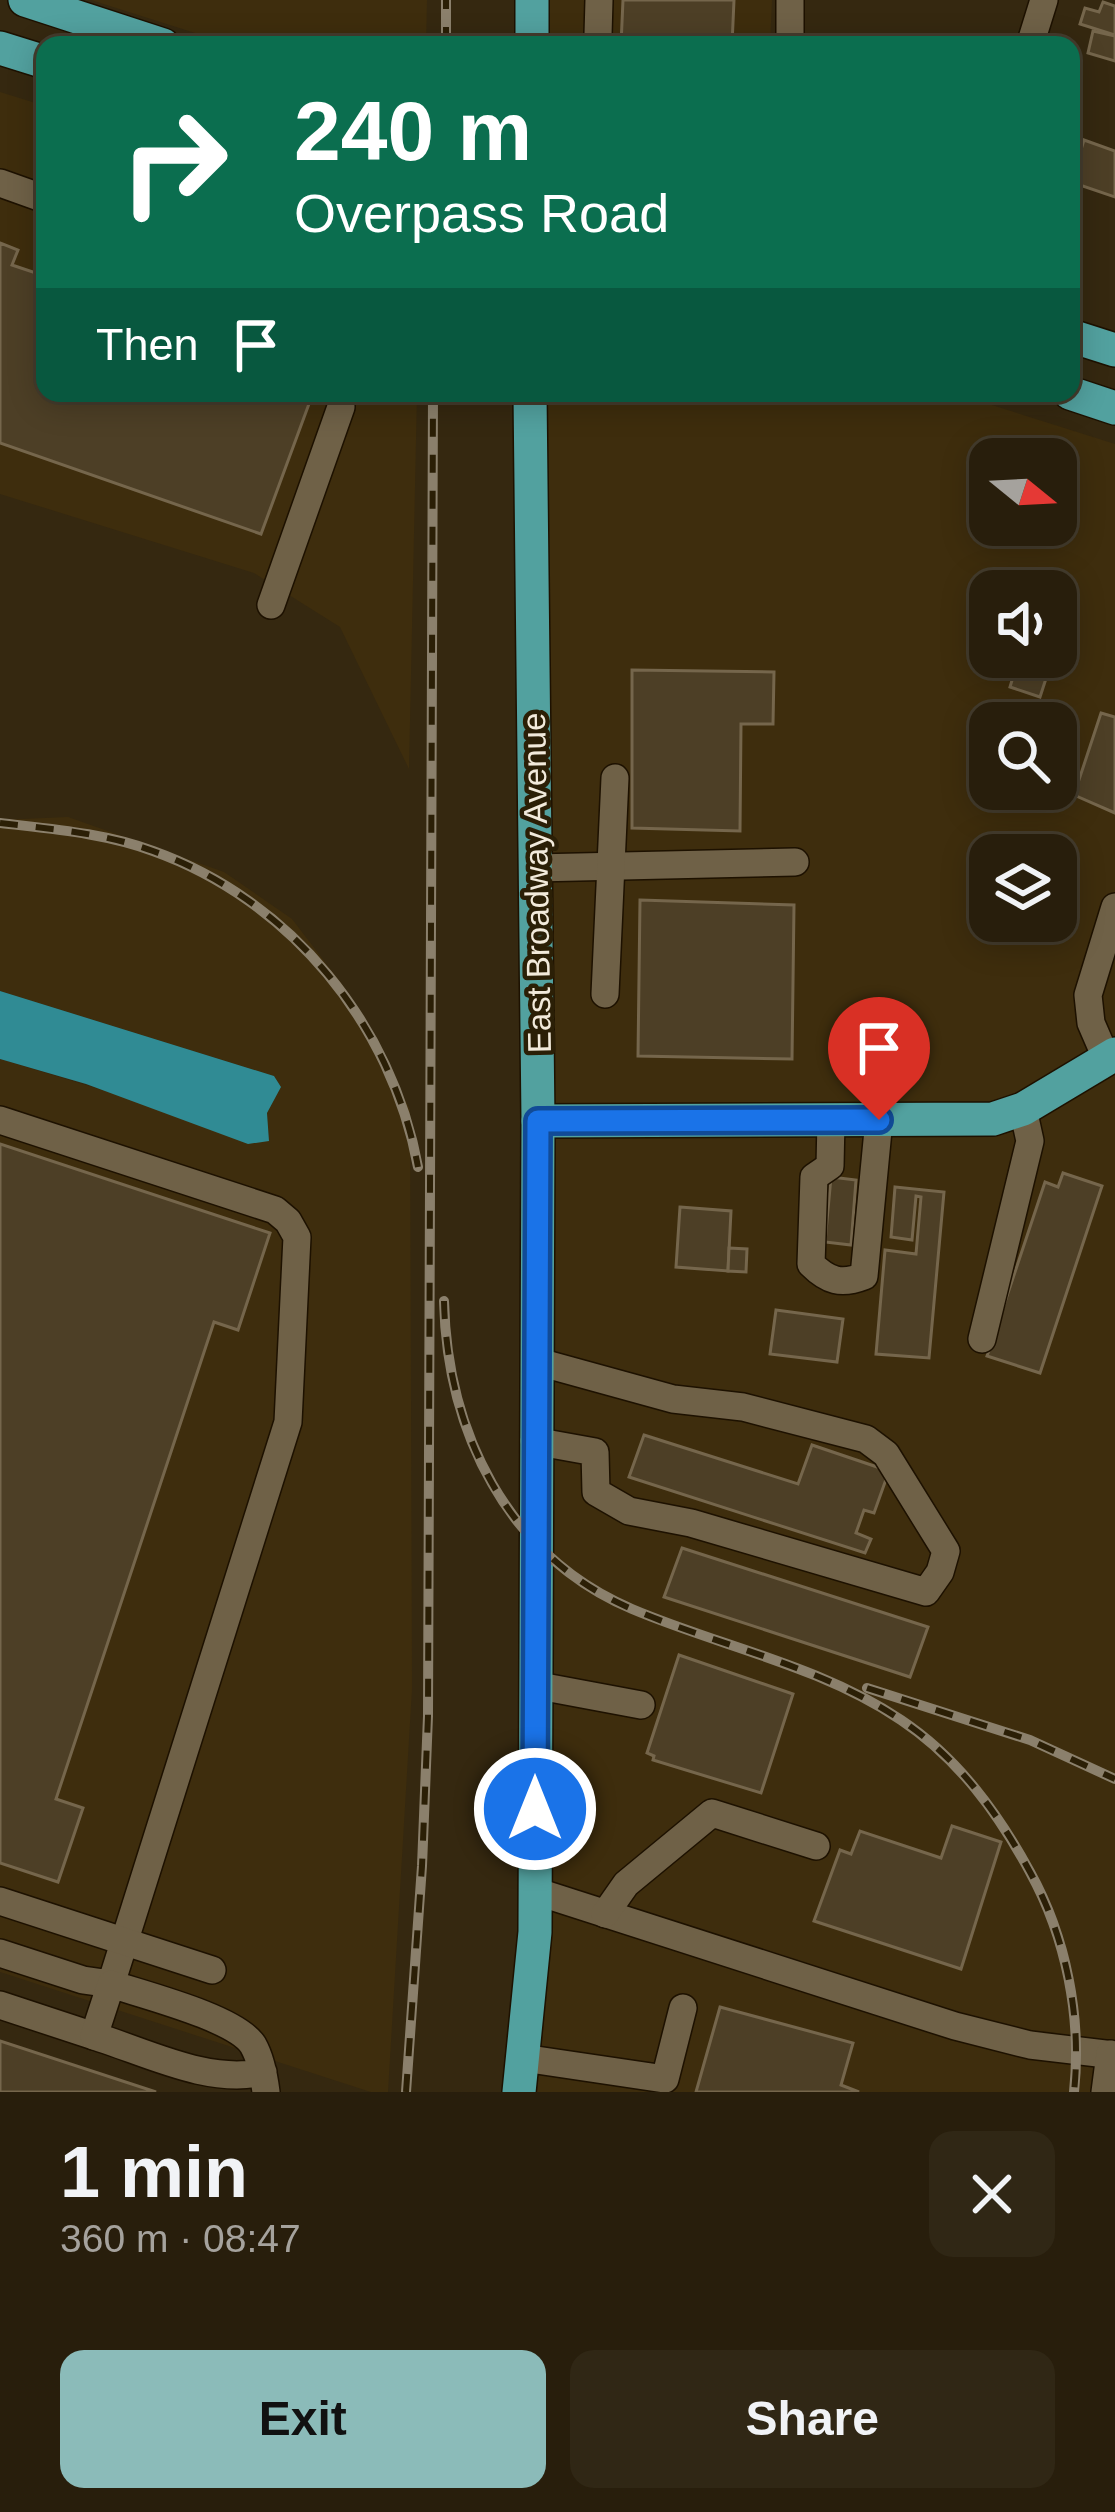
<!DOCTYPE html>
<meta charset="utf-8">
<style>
:root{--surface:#281e0c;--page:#302715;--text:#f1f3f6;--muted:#a5a29d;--line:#443c2d;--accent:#8bbbb9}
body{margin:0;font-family:Helvetica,sans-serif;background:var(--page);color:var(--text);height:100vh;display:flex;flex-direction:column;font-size:45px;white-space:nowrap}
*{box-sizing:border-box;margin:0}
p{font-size:39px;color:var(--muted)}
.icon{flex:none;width:66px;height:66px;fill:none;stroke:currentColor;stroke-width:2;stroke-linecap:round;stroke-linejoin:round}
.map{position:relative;height:2092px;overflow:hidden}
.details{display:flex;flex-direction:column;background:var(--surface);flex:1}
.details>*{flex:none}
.guide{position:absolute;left:36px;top:36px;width:1044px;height:366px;border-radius:24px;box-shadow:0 6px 30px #0003,0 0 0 3px var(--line);background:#0b6e4f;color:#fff;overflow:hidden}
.needle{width:78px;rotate:108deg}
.buttons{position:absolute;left:969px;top:438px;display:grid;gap:24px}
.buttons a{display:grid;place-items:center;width:108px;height:108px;border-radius:24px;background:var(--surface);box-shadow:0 6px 30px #0003,0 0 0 3px var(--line);font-size:60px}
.pin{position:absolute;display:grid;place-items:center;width:102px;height:102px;color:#fff;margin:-123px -51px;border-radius:50% 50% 50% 0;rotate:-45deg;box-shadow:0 0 12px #0007}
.pin .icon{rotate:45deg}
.me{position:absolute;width:132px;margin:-66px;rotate:0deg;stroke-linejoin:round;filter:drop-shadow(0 0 9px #0008)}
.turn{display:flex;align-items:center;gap:42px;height:252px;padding:0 60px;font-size:54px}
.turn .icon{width:156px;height:156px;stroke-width:2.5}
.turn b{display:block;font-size:84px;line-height:102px}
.then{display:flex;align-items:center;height:114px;padding:0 60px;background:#0003;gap:24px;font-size:45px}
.round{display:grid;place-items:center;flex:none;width:126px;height:126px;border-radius:24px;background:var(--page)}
.summary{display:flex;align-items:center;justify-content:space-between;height:204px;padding:0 60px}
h1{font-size:72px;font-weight:600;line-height:90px}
.button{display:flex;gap:24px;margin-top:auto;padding:24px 60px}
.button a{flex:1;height:138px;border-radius:24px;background:var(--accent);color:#111;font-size:48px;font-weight:600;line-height:138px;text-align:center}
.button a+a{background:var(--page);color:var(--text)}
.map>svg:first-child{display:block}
.built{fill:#3e2d0d;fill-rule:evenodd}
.water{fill:#308b94}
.building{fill:#4d3f26;stroke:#75664c;stroke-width:3}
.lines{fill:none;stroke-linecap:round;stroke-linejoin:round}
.minor-casing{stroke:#1d1100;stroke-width:30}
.major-casing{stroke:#1d1100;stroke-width:36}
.minor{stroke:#6f6147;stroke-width:27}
.major{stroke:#52a19f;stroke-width:33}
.rail-casing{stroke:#8b806c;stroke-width:10}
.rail{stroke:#2b1f06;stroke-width:6;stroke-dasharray:18;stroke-linecap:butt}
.route-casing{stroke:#114b97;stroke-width:30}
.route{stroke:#1a73e8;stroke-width:21}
.labels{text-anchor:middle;stroke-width:9;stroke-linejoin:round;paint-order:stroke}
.street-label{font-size:33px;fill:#f2eadb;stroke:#2b1f06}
</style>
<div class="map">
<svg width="1115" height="2092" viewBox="0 0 1115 2092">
<rect width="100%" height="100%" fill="#352810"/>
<!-- built -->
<g class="built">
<path d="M91,0H427L426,45H233Z"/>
<path d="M547,0H772L770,45H547Z"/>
<path d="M0,92L45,106V393H417L409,769L340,627L254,573L0,494Z"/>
<path d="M542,393H954L1115,444V1040L990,1109L549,1111ZM990,459H1056V525H990ZM990,591H1056V657H990ZM990,723H1056V789H990ZM990,855H1056V921H990Z"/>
<path d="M68,817L224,872L292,919L344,987L410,1109L412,1689L388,2092H371L0,1972V1059L269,1141L267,1113L281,1087L274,1076L0,991V820Z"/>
<path d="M1115,1068V2092H530L549,1131L993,1129Z"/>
</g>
<!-- water -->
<path class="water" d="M0,991L274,1076L281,1087L267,1113L269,1141L248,1144L86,1084L0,1059Z"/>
<!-- building -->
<g class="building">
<path d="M623,0H734L732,45H621Z"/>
<path d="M1103,2L1115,6V35L1080,24L1085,8L1099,12Z"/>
<path d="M1093,31L1115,36V61L1088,53Z"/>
<path d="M1084,140L1115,151V197L1071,182Z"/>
<path d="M0,243L18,250L12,265L45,276V393H313L261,534L0,443Z"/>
<path d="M1056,608L1067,611L1056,647Z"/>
<path d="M1019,657H1053L1040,697L1010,687Z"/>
<path d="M632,670L774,672L773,724H741L740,831L632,828Z"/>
<path d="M1101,713L1115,717V813L1074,795Z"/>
<path d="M640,900L794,905L792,1059L638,1056Z"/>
<path d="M0,1144L270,1233L238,1330L214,1322L56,1799L83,1808L58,1882L0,1863Z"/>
<path d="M1063,1173L1102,1186L1040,1373L987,1356L1045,1182L1058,1187Z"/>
<path d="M831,1177L856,1180L851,1245L825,1242Z"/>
<path d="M895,1187L944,1192L929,1358L876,1354L885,1250L916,1254L921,1197L916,1196L912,1240L891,1237Z"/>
<path d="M680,1207L731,1211L728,1271L676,1267Z"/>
<path d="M729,1248L747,1249L746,1272L728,1271Z"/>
<path d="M776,1310L843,1319L837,1362L770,1354Z"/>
<path d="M644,1435L798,1484L812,1445L889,1471L874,1513L864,1510L856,1533L871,1539L865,1553L629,1477Z"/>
<path d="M682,1548L928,1627L910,1677L664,1597Z"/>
<path d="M679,1655L793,1694L761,1793L653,1760L654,1756L647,1753Z"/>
<path d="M952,1826L1001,1842L961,1969L814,1921L840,1850L851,1854L860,1831L941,1858Z"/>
<path d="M720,2007L853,2043L841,2085L859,2092H696Z"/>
<path d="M0,2041L156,2092H0Z"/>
</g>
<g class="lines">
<!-- minor casing -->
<g class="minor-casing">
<g id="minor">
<path d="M598,35L599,0"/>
<path d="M790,45V0"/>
<path d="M1030,45L1044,0"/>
<path d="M0,183L45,199"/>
<path d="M271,605L341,407L340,393"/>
<path d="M535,868L795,862"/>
<path d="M605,994L615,778"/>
<path d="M1107,1060L1091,1023L1088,995L1115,907"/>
<path d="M0,1120L275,1210L288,1221L297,1237L288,1422L111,1984L83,1980L0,1953"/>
<path d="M831,1120L830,1166L814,1177L811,1264C828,1281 841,1285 864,1276L879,1120"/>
<path d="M982,1339L1030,1141L1023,1109"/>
<path d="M534,1441L595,1452L596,1492L629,1511L691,1523L926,1592L940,1572L946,1551L886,1454L866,1439L743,1407L673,1399L535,1361"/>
<path d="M534,1685L641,1705"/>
<path d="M535,1891L955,2026L1030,2045L1115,2055"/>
<path d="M0,1901L212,1970"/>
<path d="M605,1914L626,1884L712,1813L816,1846"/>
<path d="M0,2005L94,2036"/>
<path d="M523,2058L665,2079L683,2008"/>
<path d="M263,2072C209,2085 146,2052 94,2036L111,1984C144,1995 236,2018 253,2045C261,2059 264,2076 266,2092"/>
<path d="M1105,2092L1110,2054"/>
</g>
</g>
<!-- major casing -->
<g class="major-casing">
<g id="major">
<path d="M25,0L163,45"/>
<path d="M532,45V0"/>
<path d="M0,48L45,62"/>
<path d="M1071,336L1115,350"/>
<path d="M1070,393L1115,408"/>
<path d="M538,1121L993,1119L1023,1109L1115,1054"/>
<path d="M519,2092L535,1932L538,1121L530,393"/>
</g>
</g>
<!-- minor -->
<use href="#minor" class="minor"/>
<!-- major -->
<use href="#major" class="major"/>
<!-- rail casing -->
<g class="rail-casing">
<g id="rail">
<path d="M446,45V0"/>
<path d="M0,823C51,829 105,833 153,851C291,900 392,1025 418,1167"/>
<path d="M444,1301C447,1431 507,1556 632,1609C722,1647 819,1665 901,1720C958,1758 998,1813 1030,1872C1066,1937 1082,2017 1074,2092"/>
<path d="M867,1688L1030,1740L1115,1779"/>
<path d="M406,2092L422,1866L428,1716L433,393"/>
</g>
</g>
<!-- rail -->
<use href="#rail" class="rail"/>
</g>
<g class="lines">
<!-- route casing -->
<g class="route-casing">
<path id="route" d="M535,1809L538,1121L879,1120"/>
</g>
<!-- route -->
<use href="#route" class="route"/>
</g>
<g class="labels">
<!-- street labels -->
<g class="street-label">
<text transform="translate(536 883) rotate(-91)" y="12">East Broadway Avenue</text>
</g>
</g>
</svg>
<div class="buttons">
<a><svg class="needle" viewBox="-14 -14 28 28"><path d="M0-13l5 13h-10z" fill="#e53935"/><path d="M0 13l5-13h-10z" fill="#a5a29d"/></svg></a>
<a><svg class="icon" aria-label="sound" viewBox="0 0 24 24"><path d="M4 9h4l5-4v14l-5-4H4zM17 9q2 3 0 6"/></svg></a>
<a><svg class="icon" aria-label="search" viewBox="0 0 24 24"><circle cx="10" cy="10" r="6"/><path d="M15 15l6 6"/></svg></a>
<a><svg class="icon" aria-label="layers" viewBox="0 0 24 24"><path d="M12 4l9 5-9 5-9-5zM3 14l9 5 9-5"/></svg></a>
</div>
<div class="pin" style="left:879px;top:1120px;background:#d93025"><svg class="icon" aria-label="arrive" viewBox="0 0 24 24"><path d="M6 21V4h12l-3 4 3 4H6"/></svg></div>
<svg class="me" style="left:535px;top:1809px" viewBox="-20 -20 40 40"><circle r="17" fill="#1a73e8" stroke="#fff" stroke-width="3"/><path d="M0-11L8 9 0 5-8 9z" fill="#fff"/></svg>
<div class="guide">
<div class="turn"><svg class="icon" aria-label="right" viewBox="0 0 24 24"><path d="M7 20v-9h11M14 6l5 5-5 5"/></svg><div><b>240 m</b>Overpass Road</div></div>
<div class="then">Then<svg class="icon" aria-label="arrive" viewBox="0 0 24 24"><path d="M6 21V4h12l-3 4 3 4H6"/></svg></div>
</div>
</div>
<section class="details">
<div class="summary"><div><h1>1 min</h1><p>360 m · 08:47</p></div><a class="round"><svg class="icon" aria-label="close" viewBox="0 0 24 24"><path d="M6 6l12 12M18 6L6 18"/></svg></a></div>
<div class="button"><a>Exit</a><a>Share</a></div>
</section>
